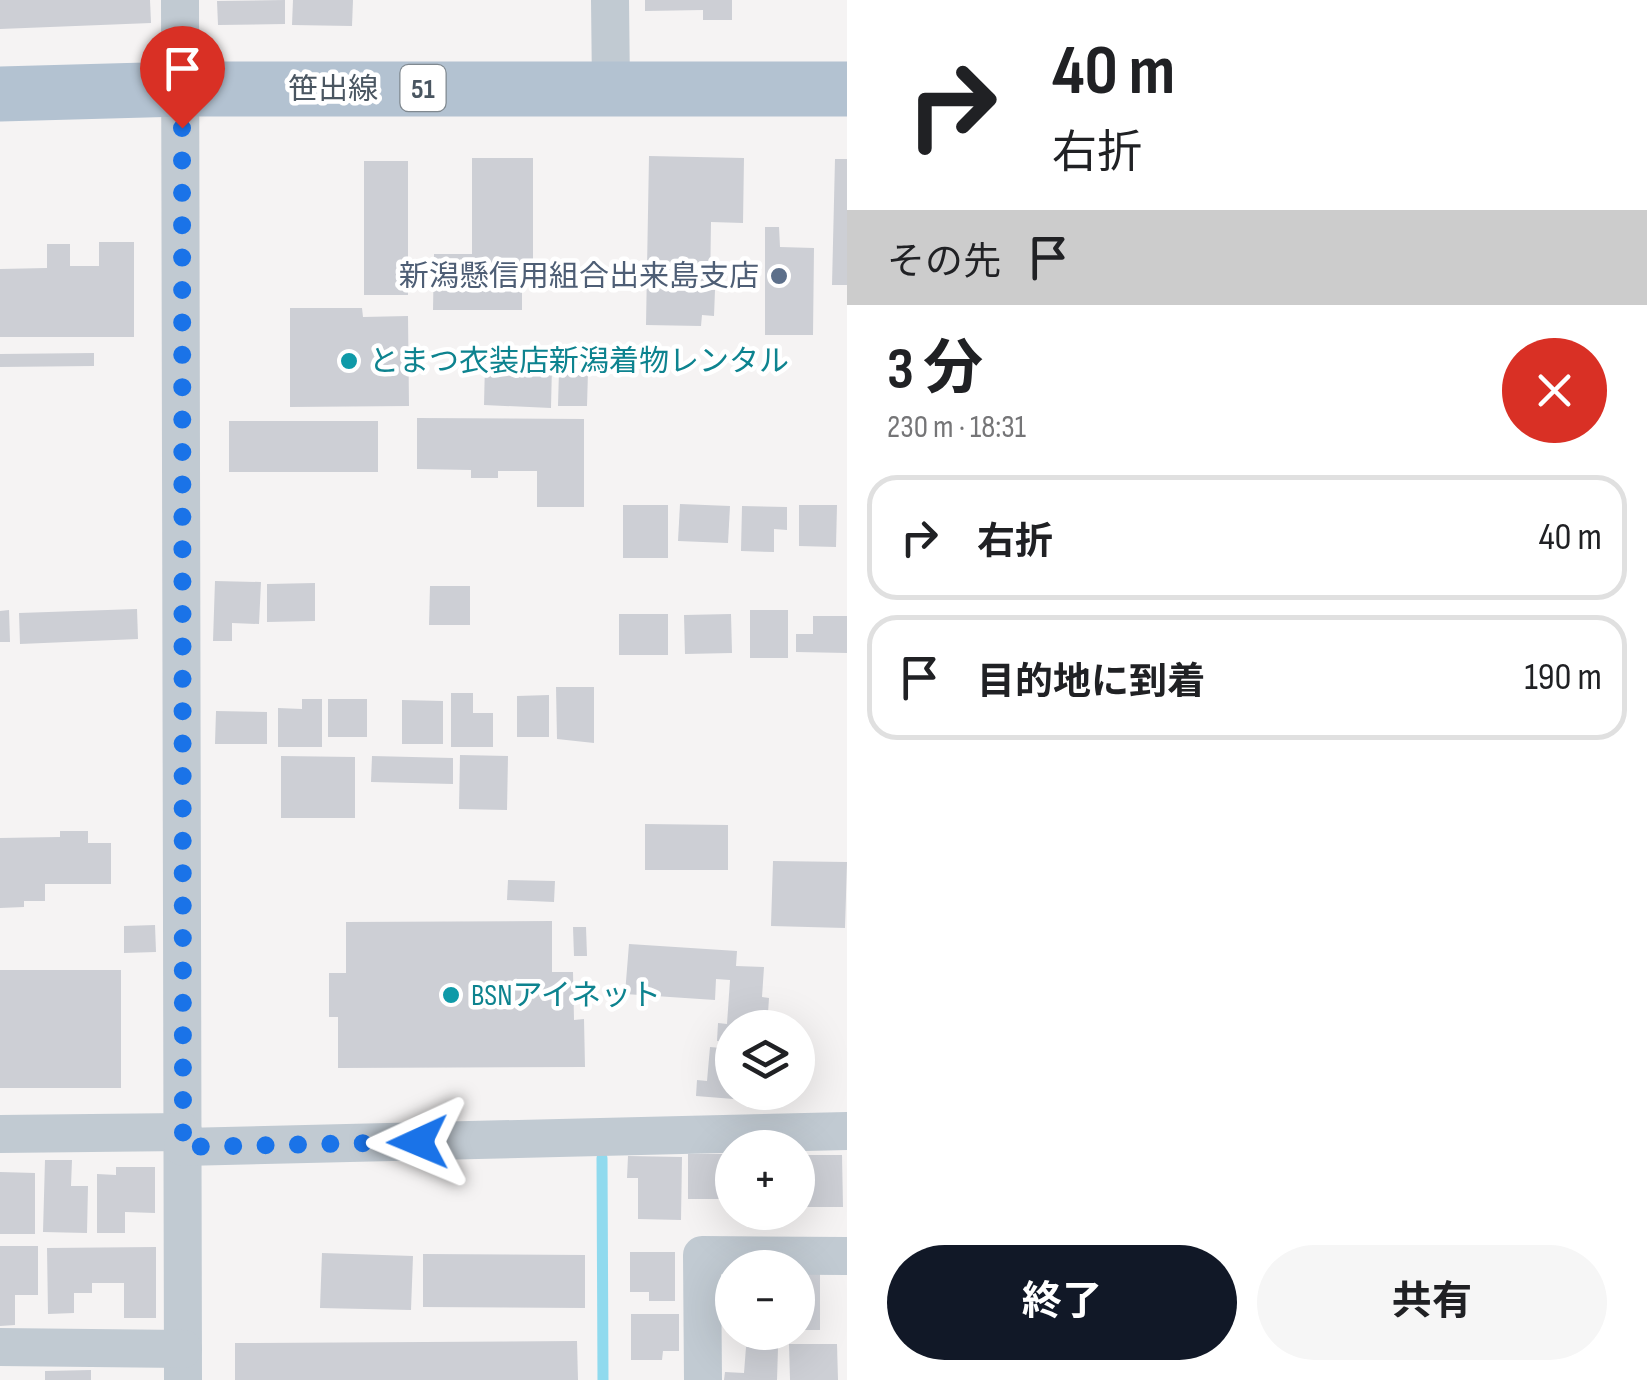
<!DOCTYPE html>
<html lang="ja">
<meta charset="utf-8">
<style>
:root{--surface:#fff;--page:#f6f6f6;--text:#202124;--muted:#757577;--line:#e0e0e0;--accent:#111827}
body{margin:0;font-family:"Sofia Sans Condensed","Noto Sans JP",sans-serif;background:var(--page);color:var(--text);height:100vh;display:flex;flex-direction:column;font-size:38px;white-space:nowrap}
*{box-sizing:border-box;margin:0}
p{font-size:32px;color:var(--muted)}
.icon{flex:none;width:55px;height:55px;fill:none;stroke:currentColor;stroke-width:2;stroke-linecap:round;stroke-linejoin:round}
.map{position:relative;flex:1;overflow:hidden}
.side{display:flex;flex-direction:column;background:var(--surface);width:800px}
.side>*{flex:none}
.hud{background:#fff;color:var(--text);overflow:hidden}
.buttons{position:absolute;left:715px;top:1010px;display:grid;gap:20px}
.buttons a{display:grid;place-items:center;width:100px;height:100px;border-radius:50%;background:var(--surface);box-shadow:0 10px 40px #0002;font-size:50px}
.pin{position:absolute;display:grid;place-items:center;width:85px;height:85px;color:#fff;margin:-102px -42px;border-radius:50% 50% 50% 0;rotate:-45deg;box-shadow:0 0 10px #0007}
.pin .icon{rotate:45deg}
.me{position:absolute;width:110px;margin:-55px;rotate:269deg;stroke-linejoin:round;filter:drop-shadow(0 0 8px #0008)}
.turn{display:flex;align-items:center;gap:35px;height:210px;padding:0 40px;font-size:45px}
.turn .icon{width:130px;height:130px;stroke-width:2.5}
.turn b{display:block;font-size:70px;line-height:85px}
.then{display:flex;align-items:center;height:95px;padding:0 40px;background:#0003;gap:20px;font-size:38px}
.round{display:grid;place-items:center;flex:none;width:105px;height:105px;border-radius:52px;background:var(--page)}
.head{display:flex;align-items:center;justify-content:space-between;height:170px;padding:0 40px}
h1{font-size:60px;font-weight:700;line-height:75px}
.button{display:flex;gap:20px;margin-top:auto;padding:20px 40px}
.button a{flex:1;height:115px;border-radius:60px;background:var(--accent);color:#fff;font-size:40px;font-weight:700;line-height:115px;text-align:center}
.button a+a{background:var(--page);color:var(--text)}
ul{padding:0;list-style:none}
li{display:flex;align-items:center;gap:30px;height:125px;margin:0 20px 15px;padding:0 20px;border:5px solid var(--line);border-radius:30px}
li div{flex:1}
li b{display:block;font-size:38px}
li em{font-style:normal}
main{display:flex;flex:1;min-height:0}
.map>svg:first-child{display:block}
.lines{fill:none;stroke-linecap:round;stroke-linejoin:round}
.stream{stroke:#90daee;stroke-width:11}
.building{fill:#cdcfd5}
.minor{stroke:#c1cad2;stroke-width:38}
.primary{stroke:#b3c2d1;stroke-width:55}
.route{stroke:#1a73e8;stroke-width:18;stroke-dasharray:0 32.4}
.service-dot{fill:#5c6f8a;stroke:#fff;stroke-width:4}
.culture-dot{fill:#0f9aa8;stroke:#fff;stroke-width:4}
.labels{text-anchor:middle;stroke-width:9;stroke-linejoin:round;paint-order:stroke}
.shield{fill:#fff;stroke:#808990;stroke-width:2.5}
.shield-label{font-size:28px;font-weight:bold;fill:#4a5661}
.street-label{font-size:30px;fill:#4a5661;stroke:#fff}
.service-label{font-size:30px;fill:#4e5e75;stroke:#fff;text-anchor:end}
.culture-label{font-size:30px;fill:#0d838f;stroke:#fff;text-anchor:start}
</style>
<main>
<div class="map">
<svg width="847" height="1380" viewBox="0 0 847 1380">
<rect width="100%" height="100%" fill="#f5f3f3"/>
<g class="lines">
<!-- stream -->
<path class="stream" d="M602,1158L603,1380"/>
</g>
<!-- building -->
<g class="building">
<path d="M0,0H150L151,23L0,29Z"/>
<path d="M285,0V24L218,25L217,1Z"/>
<path d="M293,0H353L352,26L292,25Z"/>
<path d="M645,0H732V20H703V10L645,11Z"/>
<path d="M649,156L744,158L743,223L711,222L710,290H715L714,316L702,315L701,326L646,325Z"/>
<path d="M472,158H533V276H522V310H433L434,254H472Z"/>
<path d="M835,159H847V285H832Z"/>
<rect x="364" y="161" width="44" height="134"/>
<path d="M765,227H779L780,247L814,248L813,335H765Z"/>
<path d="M99,242H134V337H0V269L47,268V244H70V266H99Z"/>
<path d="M290,308H362L363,317L408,316L409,406L290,407Z"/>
<path d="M94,353V366L0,367V354Z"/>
<path d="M485,363L552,365L551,408L484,405Z"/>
<path d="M559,370L588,371L587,406H558Z"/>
<path d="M417,418L584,419V507H537V471H498V478H471V470L417,469Z"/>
<rect x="229" y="421" width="149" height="51"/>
<path d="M680,504L730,506L728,543L678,541Z"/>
<rect x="623" y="505" width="45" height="53"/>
<path d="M799,505H837L836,547L799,546Z"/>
<path d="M742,506L787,507V530L774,529V552L741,551Z"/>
<path d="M215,581L261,582L259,624L232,623V641H213Z"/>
<path d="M315,583V621L267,622V584Z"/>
<path d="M430,586H470V625H429Z"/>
<path d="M137,609L138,639L20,644L19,613Z"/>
<path d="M9,610L10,642H0V611Z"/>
<rect x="750" y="610" width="38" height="48"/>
<rect x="619" y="614" width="49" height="41"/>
<path d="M731,614L732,653L685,654L684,615Z"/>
<path d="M813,616H847V653L796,652V634H813Z"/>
<path d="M556,687H594V743L557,739Z"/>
<path d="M451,693H473V713H493V747H451Z"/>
<path d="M549,695V737H517V696Z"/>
<path d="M302,699H322V747H278V708L302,709Z"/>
<rect x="328" y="699" width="39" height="38"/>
<path d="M402,700L443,701V744H402Z"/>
<path d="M216,711L267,712V744H215Z"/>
<path d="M460,755L508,756L507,810L459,809Z"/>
<path d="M281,756L355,757V818H281Z"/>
<path d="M372,756L453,758V784L371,782Z"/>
<path d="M645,824L728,825V870H645Z"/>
<path d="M60,831H88V843H111V884H45V901H24V907L0,908V838L60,837Z"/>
<path d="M773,861L847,862L845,928L771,926Z"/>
<path d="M508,880L555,881L554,902L507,900Z"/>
<path d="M552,921V972H573L574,1020L584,1019L585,1067L338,1068V1017H329V973H346V922Z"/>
<path d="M155,925L156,952L124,953V926Z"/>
<path d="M573,927H586L587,956H574Z"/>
<path d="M629,944L737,951L736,966L764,967L762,997L769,998L767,1028H732V1042L717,1041L718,1023L727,1024L730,980L716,979L715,1000L625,994Z"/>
<rect x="0" y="970" width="121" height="118"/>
<path d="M710,1047L732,1049V1092H747L746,1100L696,1096L697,1080L707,1081Z"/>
<path d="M688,1154H731L732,1199H688Z"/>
<path d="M798,1155H842L843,1207H798Z"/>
<path d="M628,1156L682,1157L681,1220L638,1219V1178H627Z"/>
<path d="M45,1160H72L71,1186H88L87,1233L43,1232Z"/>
<path d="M116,1167H155V1213L125,1212V1233H97V1174L116,1175Z"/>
<path d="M0,1172L35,1173V1234H0Z"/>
<path d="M0,1246H38V1295H15V1325L0,1326Z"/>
<path d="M156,1247V1318H124V1283H92V1293H74V1313L48,1314L47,1248Z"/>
<path d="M630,1252H675V1301H649V1292H630Z"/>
<path d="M322,1253L413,1256L411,1310L320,1308Z"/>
<path d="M423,1254L585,1255V1308L423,1307Z"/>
<rect x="798" y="1269" width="22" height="61"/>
<path d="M722,1277H732V1322H721Z"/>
<path d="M631,1314H679V1351H663L662,1360H631Z"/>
<path d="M577,1341L578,1380H235V1343Z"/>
<path d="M789,1344H837L838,1380H790Z"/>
<path d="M746,1347L778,1348L777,1380H724L725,1372L744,1373Z"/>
<path d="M91,1370V1380H45V1371Z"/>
</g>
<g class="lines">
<!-- minor -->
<g class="minor">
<path d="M180,0L183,1380"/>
<path d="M610,0L611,88"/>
<path d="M0,1134L183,1132"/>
<path d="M183,1147L847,1131"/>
<path d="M0,1347L183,1349"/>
<path d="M703,1380L702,1255L847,1256"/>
</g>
<!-- primary -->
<path class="primary" d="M0,94L182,89H847"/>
</g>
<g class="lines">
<!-- route -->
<path class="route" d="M182,128L183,1147L418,1142"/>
</g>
<!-- markers -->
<circle class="service-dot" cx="779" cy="276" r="10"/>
<g class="culture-dot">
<circle cx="349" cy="361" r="10"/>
<circle cx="451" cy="995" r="10"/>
</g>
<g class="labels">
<!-- shield labels -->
<rect class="shield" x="400.5" y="65" width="45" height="46" rx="8"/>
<g class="shield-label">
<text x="423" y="98">51</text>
</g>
<!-- street labels -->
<g class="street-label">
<text x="333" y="99">笹出線</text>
</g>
<!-- service labels -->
<g class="service-label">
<text x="759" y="286">新潟懸信用組合出来島支店</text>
</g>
<!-- culture labels -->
<g class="culture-label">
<text x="369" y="371">とまつ衣装店新潟着物レンタル</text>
<text x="471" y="1005">BSNアイネット</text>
</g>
</g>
</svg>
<div class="buttons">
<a><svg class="icon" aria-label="layers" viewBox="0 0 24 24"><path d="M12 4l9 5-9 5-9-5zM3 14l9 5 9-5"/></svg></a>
<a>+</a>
<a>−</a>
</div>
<div class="pin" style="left:182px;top:128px;background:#d93025"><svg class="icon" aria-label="arrive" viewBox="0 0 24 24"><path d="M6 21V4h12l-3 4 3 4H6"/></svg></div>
<svg class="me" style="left:418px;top:1142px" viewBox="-20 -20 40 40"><path d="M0-17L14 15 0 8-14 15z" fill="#1a73e8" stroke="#fff" stroke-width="4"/></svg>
</div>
<section class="side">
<div class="hud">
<div class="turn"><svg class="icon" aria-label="right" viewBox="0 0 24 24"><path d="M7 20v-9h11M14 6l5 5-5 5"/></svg><div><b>40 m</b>右折</div></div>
<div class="then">その先<svg class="icon" aria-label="arrive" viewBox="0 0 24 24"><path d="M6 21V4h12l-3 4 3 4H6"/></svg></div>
</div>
<div class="head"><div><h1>3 分</h1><p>230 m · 18:31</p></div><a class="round" style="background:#d93025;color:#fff"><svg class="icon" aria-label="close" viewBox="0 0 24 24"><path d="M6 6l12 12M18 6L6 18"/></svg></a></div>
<ul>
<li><svg class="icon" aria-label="right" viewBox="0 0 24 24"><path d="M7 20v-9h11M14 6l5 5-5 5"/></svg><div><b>右折</b></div><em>40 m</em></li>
<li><svg class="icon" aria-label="arrive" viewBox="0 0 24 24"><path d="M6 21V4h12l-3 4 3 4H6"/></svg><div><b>目的地に到着</b></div><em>190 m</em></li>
</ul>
<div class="button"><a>終了</a><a>共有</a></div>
</section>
</main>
